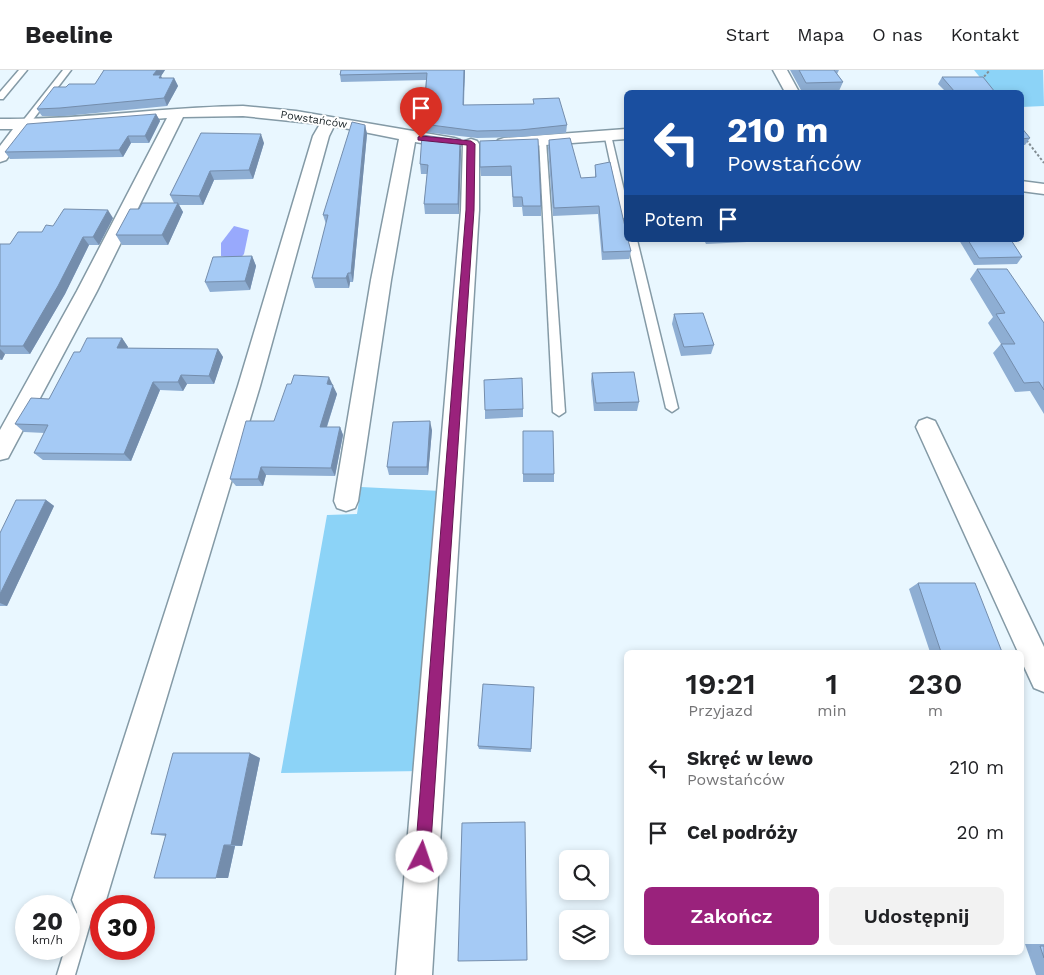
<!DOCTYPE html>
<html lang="pl">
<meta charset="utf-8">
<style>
:root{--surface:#fff;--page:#f2f2f2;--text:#202124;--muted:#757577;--line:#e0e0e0;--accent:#9a227c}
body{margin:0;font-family:"Work Sans",sans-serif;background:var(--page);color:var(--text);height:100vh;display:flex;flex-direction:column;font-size:19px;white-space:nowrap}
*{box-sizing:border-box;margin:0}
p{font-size:16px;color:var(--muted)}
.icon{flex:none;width:28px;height:28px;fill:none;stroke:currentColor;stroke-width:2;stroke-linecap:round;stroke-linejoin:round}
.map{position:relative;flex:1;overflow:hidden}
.panel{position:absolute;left:624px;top:580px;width:400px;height:305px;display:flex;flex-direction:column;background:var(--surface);border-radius:8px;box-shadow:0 2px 8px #0003}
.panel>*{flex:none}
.hud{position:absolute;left:624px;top:20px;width:400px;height:152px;border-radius:8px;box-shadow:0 2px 8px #0003;background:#1a4fa0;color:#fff;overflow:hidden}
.controls{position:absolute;left:559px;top:780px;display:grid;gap:10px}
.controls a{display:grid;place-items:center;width:50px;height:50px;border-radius:8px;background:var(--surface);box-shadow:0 2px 8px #0003;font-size:25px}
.speed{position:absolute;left:15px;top:825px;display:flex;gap:10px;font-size:25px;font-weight:700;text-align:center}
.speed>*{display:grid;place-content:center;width:65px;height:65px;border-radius:50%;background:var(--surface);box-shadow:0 2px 8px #0003;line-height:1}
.speed small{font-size:12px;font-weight:400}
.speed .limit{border:8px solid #d22;background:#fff;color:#111}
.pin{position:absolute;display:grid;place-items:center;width:42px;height:42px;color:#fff;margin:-51px -21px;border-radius:50% 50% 50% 0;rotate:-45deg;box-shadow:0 0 5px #0007}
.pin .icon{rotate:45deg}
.me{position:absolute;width:55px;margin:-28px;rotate:4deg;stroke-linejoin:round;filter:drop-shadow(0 0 4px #0008)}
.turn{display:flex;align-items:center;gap:18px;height:105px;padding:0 20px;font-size:22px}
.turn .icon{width:65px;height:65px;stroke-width:2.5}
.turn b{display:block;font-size:35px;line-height:42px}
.then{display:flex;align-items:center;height:48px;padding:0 20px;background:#0003;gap:10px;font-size:19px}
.eta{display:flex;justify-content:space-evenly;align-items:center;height:85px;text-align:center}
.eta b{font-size:30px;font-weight:600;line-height:35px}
.button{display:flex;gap:10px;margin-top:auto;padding:10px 20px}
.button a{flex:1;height:58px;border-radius:8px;background:var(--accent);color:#fff;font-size:20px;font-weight:600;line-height:58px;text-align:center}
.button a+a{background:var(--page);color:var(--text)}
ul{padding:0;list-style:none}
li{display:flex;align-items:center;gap:15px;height:65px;padding:0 20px}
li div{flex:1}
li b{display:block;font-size:19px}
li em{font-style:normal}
header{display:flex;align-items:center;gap:30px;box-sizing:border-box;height:70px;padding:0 25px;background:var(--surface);border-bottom:1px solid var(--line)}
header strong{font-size:24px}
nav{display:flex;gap:28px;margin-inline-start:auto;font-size:18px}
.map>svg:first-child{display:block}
.green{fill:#8cd3f7}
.water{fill:#98a9fc}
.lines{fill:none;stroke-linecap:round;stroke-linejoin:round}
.lane-casing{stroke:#849aa6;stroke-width:3}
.street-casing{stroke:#849aa6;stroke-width:3}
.path{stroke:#828d93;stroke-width:2;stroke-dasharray:2.5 2;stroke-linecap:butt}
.lane{fill:#fff;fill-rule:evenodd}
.street{fill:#fff;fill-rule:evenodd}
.wall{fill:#8eaed3}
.shaded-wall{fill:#748dac}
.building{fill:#a5caf5;stroke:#748dac}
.route{fill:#9a227c;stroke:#641651}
.labels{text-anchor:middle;stroke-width:4;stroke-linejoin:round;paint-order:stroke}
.far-street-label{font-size:11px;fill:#172024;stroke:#fff}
</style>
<header>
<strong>Beeline</strong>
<nav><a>Start</a><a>Mapa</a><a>O nas</a><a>Kontakt</a></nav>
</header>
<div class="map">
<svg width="1044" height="905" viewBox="0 0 1044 905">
<rect width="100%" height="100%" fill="#e9f7ff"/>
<!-- green -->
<g class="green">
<path d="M974,0H1043L1044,36L1021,37V22H992Z"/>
<path d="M361,417L441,421L423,701L281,703L327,445L357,444Z"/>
</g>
<!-- water -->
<path class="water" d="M234,156L249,160L244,184L239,190L221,186V173Z"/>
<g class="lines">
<!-- lane casing -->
<g class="lane-casing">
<g id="lane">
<path d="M19,0H27L3,29H0V22Z"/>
<path d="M63,0H71L28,56H22V52Z"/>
<path d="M604,63L611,65L626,129V150L622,147Z"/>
<path d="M539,69L546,71L565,342L559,346L553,342Z"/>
<path d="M627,170H637L678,338L672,342L666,338Z"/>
<path d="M89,822L95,824L97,830L75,905H57L65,879H69V868L81,830L83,824Z"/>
</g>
</g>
<!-- street casing -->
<g class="street-casing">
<g id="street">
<path d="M773,0H787L799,22H785Z"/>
<path d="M243,36L296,41L454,68L460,70L462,73L460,76L454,78L415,72L391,210L358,431L355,438L346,441L337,438L334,431L371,210L399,69L334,56L329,66L260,316L106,830L103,836H101V842L89,847L77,842L72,830L238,316L313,66L320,54L243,46L183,47L97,221L8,388L0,390V360L77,221L167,48L29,59L6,90L0,92V76L13,59H0V49C81,50 162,37 243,36Z"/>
<path d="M626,59V69L504,78L498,76L496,73L498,70L504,68Z"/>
<path d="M471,69L477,71L479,74V140L432,905H396L461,140L463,74L465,71Z"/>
<path d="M1021,111L1044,114V124L1021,121Z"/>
<path d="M927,348L935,351L938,357L1044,577V622L1034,618L1021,590V582H1018L916,357L919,351Z"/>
</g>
</g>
<!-- path -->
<g class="path">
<path d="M981,10L990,0"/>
<path d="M1021,63L1044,93"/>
</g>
<!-- lane -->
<use href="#lane" class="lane"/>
<!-- street -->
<use href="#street" class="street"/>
</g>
<!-- wall -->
<g class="wall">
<path d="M104,0H165L161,6L162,8H174L178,16L167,36L65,46H42L37,39L66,17L95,14Z"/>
<path d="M341,0H465L464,35L567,55L566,63L520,67L477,68L424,62L423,54L426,10L341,12L340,5Z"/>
<path d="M790,0H839L837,4L843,12L839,21L802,22Z"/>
<path d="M942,7L995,22H946L938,14Z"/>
<path d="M156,44L160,51L149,73H131L123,87L10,89L5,82Z"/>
<path d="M365,55L367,64L353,212H350L349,218H315L312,208L326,154L323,145Z"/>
<path d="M1021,57L1030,68L1025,75H1021Z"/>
<path d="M201,63L264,73L253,109L214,110L203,135H179L183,142L168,175H122L116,165L139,139L174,133L170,125Z"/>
<path d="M538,69L541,136V146H523L522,137H513L511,106H481L480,97Z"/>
<path d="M549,70L581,108L595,107V95L631,181L629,189L602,190L598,144L553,146L548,78Z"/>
<path d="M461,80L459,144H425L424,134L427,104H421L420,94Z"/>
<path d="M113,148L99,175H89L65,224L30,284H5L2,290H0V174H10L42,162L53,156Z"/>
<path d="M704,170H748L747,172L706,174Z"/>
<path d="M959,170H1011L1022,187L1017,194L974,195Z"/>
<path d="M252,186L256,196L250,220L210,222L205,212Z"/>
<path d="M977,199L1044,253V344L1030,321L1015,322L993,283L1001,274L988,253L993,247L970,209Z"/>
<path d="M674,244L714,275L711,284L681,286L672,254Z"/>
<path d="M122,268L128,277L127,278L218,279L223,287L214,314H187L183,321L160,320L131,391L43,390L34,383L45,363L24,362L15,354L49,329L80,282Z"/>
<path d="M592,303L639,332L637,341H594L591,311Z"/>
<path d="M332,315L337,324L327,357H340L343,365L335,406L266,405L263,416H236L230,409Z"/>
<path d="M523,339V347L485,349V340Z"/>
<path d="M432,360L428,405H389L387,397Z"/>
<path d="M523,361L554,404V412H523Z"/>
<path d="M46,430L54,436L7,536H0V463Z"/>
<path d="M918,513L1002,582H930L909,519Z"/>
<path d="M534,617L531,682L479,679L478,676Z"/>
<path d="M260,688L242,776H235L228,808L165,766L151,764Z"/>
<path d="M1025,874H1044V905H1036Z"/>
</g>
<!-- shaded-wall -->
<g class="shaded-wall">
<path d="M157,0H165L161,6L164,13L153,5Z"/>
<path d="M464,0H465L463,42V35Z"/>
<path d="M174,8L178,16L167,36L164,28Z"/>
<path d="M156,44L160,51L149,73L145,66Z"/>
<path d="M365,55L367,64L353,212L351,203Z"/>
<path d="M261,64L264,73L253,109L249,100Z"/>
<path d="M128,66L131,73L123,87L119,80Z"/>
<path d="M460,70L461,80L459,144L458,134Z"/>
<path d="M210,101L214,110L203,135L199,126Z"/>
<path d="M178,133L183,142L168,175L162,165Z"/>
<path d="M108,140L113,148L99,175L93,167Z"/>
<path d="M83,167L89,175L65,224L30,284L23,276Z"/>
<path d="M252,186L256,196L250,220L245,211Z"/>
<path d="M348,203L350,212L349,218L346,208Z"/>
<path d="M122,268L128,277L123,286L117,278Z"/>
<path d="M0,279L5,284L2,290L0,288Z"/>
<path d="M218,279L223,287L214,314L209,306Z"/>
<path d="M181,305L187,314L183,321L178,312Z"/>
<path d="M329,307L337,324L324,365L320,357L327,314Z"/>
<path d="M153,312L160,320L131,391L124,384Z"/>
<path d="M430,351L432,360L428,405L427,397Z"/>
<path d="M340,357L343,365L335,406L331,398Z"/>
<path d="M261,397L266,405L263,416L258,409Z"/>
<path d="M46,430L54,436L7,536L0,533V524Z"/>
<path d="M250,683L260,688L242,776L231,775Z"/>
<path d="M224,775L235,776L228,808H216Z"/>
</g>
<!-- building -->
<g class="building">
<path d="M104,0H157L153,5H161L159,8H174L164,28L60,38L37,39L54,17H66L69,14H95Z"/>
<path d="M341,0H464L463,35L534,34L533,29L559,28L567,55L520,60L477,61L423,54L427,3L340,5Z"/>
<path d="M799,0H834L843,12L806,13Z"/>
<path d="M942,7H983L995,22H955Z"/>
<path d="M156,44L145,66H128L119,80L5,82L27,54Z"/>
<path d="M352,52L365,55L351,203H348L346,208H312L328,145H323Z"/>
<path d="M1021,57L1030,68L1021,69Z"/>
<path d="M201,63L261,64L249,100L210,101L199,126L170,125Z"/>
<path d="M422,65L460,70L458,134H424L428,95L420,94Z"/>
<path d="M570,68L581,108L596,107L595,95L610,92L626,161V170H628L631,181L603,182L599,136L554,138L549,70Z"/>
<path d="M538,69L541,136H523L522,127H513L511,96L480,97V71Z"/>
<path d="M142,133H178L162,165H116L130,139H139Z"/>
<path d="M64,139L108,140L93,167H83L58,216L23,276H0V174H10L18,162H42L46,155L53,156Z"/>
<path d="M968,170H1011L1022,187L979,188Z"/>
<path d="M252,186L245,211L205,212L213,187Z"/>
<path d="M977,199H1007L1044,253V320L1039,312L1024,313L1001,274H1015L996,244L1005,243Z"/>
<path d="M703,243L714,275L684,277L674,244Z"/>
<path d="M87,268H122L117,278L218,279L209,306L181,305L178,312H153L124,384L34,383L48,355L15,354L31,328L49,329L74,282H80Z"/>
<path d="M634,302L639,332L596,333L592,303Z"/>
<path d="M294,305L329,307L327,314L333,315L320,357H340L331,398L261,397L258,409H230L246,351H274L287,314H291Z"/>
<path d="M522,308L523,339L485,340L484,310Z"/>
<path d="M430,351L427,397H387L393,352Z"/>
<path d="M523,361H553L554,404H523Z"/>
<path d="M16,430H46L0,524V463Z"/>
<path d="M918,513H975L1002,582H941Z"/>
<path d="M483,614L534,617L531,679L478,676Z"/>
<path d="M173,683H250L231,775H224L216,808H154L166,764H151Z"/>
<path d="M525,752L527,890L458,891L462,753Z"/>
<path d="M1040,876H1044V888Z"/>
</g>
<!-- route -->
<path class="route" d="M421,66L471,71L475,74L474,140L430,787L428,793L422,795L417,793L415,787L466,140L467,75L418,70V67Z"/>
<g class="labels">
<!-- far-street labels -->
<g class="far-street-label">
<text transform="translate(314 49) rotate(9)" y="4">Powstańców</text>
</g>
</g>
</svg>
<div class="controls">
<a><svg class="icon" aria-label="search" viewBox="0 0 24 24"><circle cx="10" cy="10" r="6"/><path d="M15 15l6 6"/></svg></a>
<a><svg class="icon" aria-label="layers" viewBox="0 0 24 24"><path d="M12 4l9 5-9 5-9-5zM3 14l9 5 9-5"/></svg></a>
</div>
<div class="speed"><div>20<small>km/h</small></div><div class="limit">30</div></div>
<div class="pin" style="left:421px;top:68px;background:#d93025"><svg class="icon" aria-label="arrive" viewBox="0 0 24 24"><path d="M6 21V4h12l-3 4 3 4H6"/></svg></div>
<svg class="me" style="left:422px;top:787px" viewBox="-20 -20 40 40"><circle r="19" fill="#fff"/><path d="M0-13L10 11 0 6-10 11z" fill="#9a227c"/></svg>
<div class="hud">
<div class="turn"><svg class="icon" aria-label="left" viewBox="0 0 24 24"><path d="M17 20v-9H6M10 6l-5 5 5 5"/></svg><div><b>210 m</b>Powstańców</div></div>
<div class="then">Potem<svg class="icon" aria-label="arrive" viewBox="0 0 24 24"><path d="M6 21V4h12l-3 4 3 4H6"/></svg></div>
</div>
<section class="panel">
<div class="eta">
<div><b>19:21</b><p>Przyjazd</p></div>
<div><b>1</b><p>min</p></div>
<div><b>230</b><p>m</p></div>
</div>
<ul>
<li><svg class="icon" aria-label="left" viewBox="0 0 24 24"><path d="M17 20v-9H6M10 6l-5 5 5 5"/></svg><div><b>Skręć w lewo</b><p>Powstańców</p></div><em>210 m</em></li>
<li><svg class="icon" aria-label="arrive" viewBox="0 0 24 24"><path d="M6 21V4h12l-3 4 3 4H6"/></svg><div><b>Cel podróży</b></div><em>20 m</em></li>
</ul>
<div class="button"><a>Zakończ</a><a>Udostępnij</a></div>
</section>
</div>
